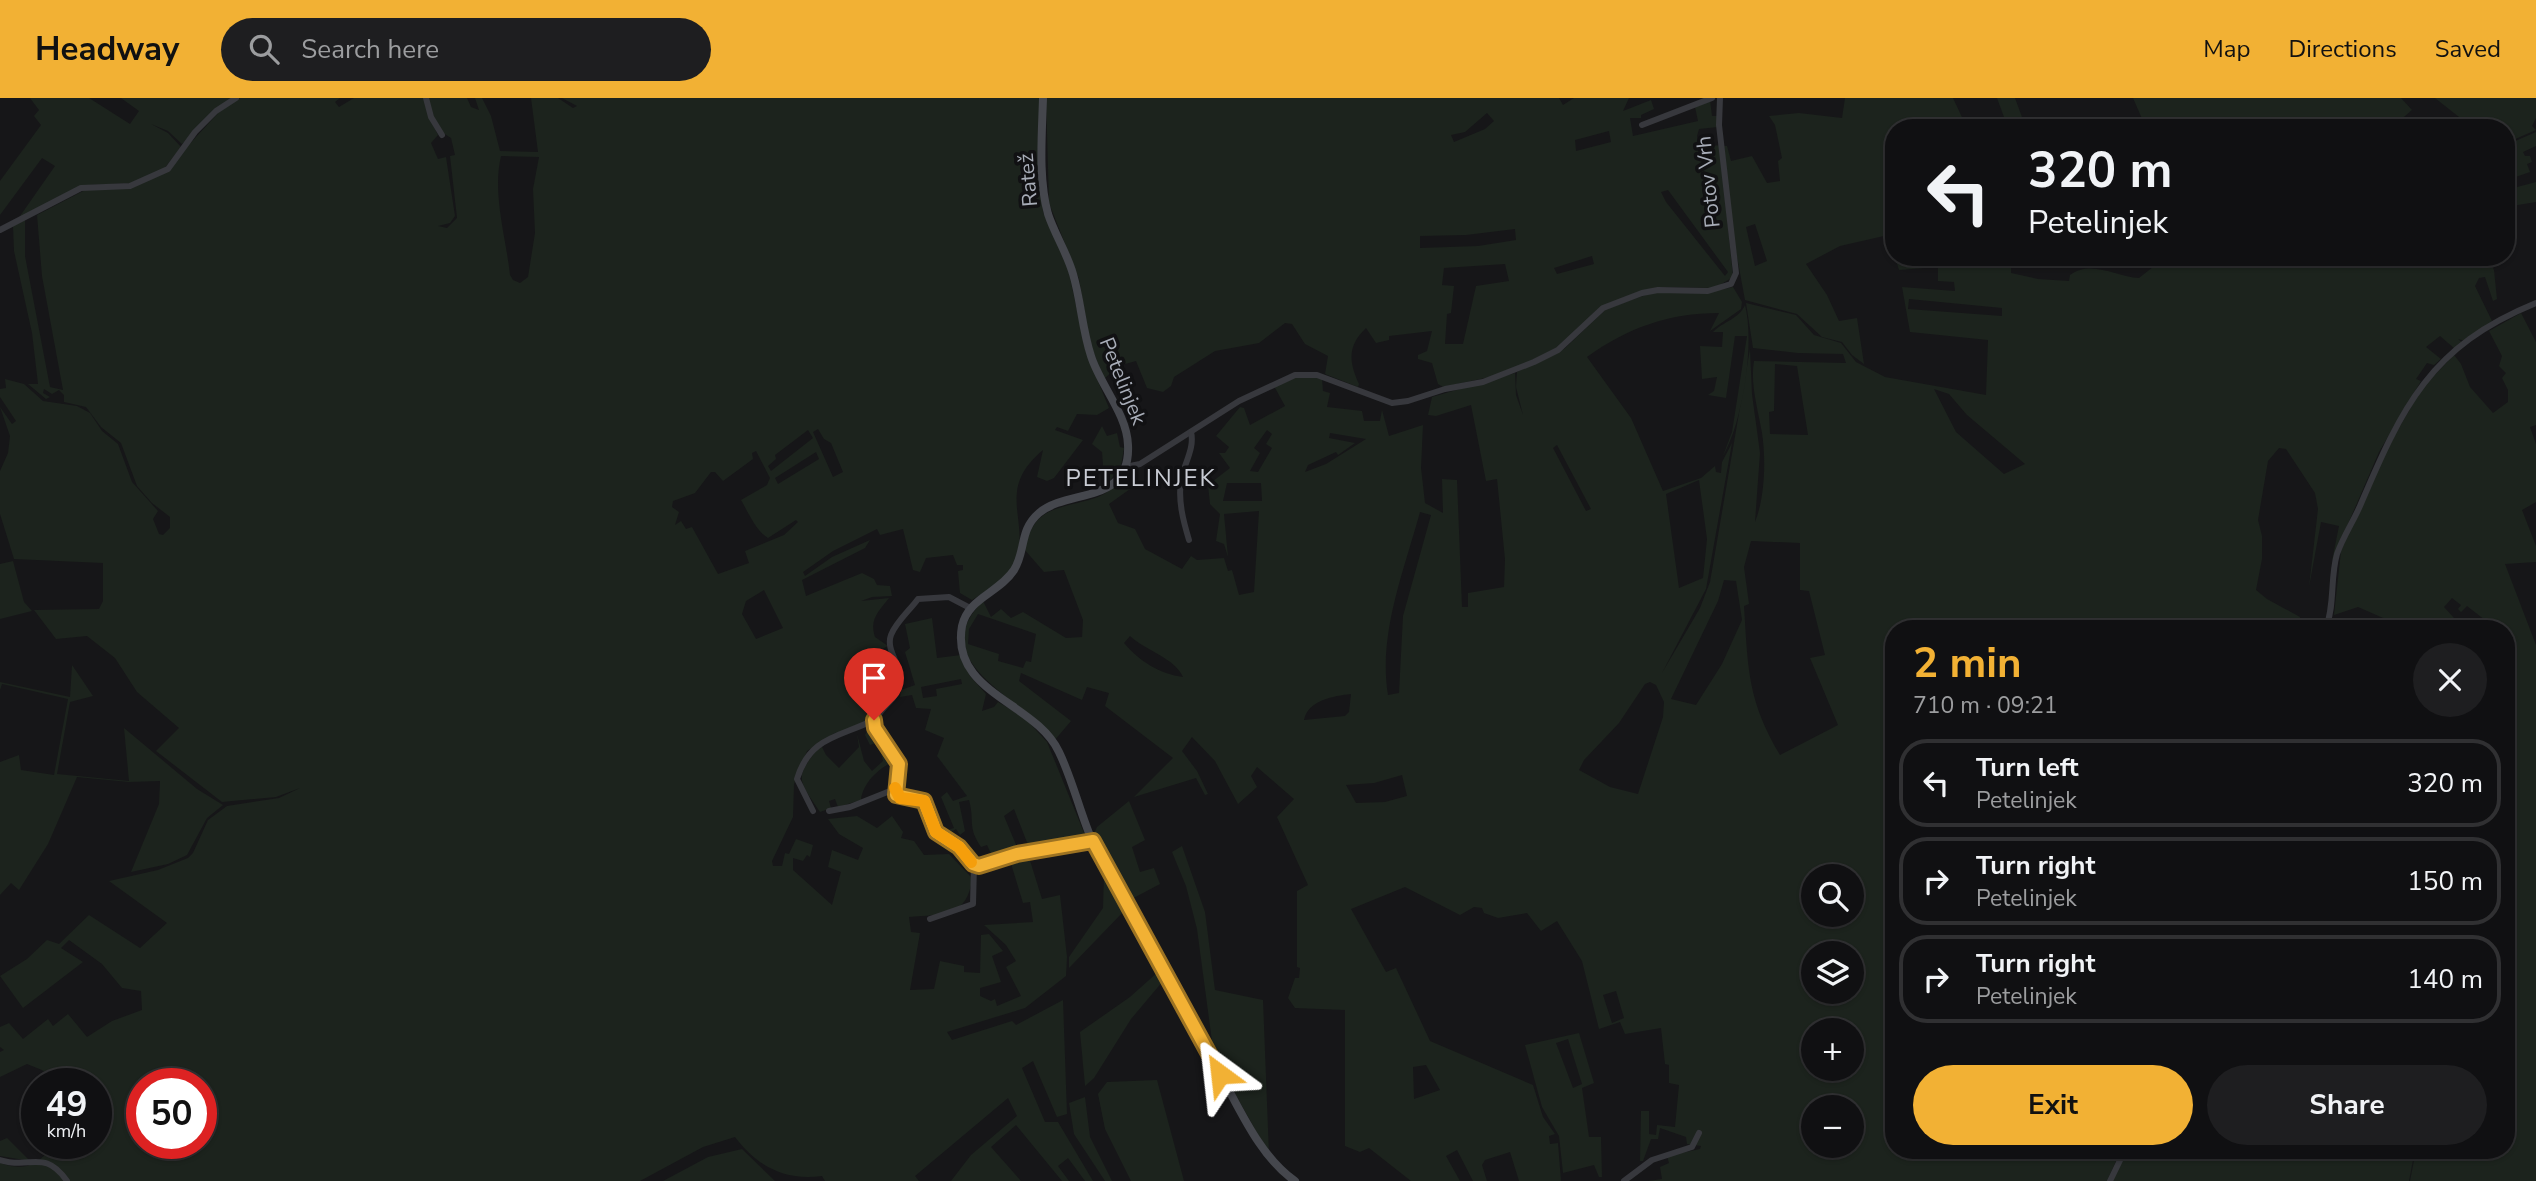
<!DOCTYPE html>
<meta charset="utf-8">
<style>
:root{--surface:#101012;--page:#1e1e20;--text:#f1f3f6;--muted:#9c9d9f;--line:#303032;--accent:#f2b134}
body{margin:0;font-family:"Nunito Sans",sans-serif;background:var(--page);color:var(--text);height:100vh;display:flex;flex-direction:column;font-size:26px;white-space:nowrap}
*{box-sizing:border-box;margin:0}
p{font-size:23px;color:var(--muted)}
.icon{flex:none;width:38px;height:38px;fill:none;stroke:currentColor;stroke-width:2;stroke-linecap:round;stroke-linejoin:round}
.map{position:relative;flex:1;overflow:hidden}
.side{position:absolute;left:1885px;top:522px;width:630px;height:539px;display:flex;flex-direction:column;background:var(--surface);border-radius:28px;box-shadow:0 2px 5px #0004,0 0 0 2px var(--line)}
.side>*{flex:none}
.guide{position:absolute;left:1885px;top:21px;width:630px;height:147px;border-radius:28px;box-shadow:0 2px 5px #0004,0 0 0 2px var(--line);background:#101012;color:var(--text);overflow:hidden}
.fabs{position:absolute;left:1801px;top:766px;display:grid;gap:14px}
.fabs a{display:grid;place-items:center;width:63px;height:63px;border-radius:50%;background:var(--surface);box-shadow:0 2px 5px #0004,0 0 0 2px var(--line);font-size:35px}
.speed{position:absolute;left:21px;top:970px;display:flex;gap:14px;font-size:35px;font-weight:700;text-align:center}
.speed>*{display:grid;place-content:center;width:91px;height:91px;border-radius:50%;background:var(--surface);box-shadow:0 2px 5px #0004,0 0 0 2px var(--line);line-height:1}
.speed small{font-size:18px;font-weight:400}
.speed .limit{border:10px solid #d22;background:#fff;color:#111}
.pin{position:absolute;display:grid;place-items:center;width:60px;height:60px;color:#fff;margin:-72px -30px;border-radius:50% 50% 50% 0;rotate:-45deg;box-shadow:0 0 7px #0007}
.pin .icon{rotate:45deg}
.me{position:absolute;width:77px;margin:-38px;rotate:330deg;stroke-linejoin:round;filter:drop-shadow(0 0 5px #0008)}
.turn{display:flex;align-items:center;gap:24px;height:147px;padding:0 28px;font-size:32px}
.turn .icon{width:91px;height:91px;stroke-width:2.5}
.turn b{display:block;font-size:49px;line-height:60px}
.round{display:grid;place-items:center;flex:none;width:74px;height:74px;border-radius:37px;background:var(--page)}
.head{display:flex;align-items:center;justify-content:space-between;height:119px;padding:0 28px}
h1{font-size:42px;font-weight:700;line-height:52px;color:var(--accent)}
.action{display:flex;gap:14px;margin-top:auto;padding:14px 28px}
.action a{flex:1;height:80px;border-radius:42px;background:var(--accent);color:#111;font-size:28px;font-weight:700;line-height:80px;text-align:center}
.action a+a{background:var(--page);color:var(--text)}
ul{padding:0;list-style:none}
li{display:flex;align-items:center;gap:21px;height:88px;margin:0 14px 10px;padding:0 14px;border:4px solid var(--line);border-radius:28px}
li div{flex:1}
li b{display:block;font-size:26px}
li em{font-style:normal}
header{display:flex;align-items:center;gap:42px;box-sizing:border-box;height:98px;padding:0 35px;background:var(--accent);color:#111}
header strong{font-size:33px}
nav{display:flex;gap:38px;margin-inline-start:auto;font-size:24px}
.search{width:490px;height:63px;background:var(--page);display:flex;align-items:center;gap:18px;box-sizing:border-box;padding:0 24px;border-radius:38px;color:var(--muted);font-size:26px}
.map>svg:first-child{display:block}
.green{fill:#1c231d;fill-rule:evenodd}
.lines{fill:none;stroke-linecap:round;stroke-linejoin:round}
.minor{stroke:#37383d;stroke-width:6}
.secondary{stroke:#45474d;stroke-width:8}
.route-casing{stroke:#9d7322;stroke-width:18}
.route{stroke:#f2b134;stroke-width:12}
.slow{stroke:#f59e0b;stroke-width:12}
.labels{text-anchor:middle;stroke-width:7;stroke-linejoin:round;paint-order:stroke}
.street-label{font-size:21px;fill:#a8adb8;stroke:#111113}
.quarter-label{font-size:24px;letter-spacing:2px;fill:#c9ccd4;stroke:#111113}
</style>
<header>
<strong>Headway</strong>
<div class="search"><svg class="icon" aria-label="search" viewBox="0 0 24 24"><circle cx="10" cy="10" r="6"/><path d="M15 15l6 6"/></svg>Search here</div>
<nav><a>Map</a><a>Directions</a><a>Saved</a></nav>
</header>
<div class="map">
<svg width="2536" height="1083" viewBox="0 0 2536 1083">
<rect width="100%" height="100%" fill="#161618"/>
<!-- green -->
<g class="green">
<path d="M30,0H89L130,26L139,13L121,0H231L182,46L168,33L151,26L168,35L181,49L164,71L131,85L90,87L18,121L55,68L42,60L0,117V83L41,27L34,18L39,12Z"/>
<path d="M240,0H340L335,4L339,9L354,0H425L429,18L438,37L431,45L438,61L446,59L455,118L450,125L438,128L447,130L457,120L450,58L455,57L451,40L440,33L434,22L428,0H467L471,9L479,12L475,0H482L491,18L500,53L538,54L531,0H558L573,10L577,8L562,0H1039L1043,114L1066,161L1086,254L1109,310L1097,317L1077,316L1068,333L1057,329L1055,332L1083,342L1054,380L1047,383L1037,379L1043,352C990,396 1038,428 1010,472C1002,484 984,494 972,502L960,495L958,473L963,472V467H957L953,457L926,460L920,474L913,472L903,431L880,437L877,431L833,453L803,474L805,478L832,459L870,442L865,450L802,482L806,498L862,475L874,481L877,487L890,488L892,498L872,499L861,503L889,500C879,513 869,521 875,539L888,548L868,558L866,571L874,582L872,584L876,591L884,587L894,596L863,628L835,635L807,653L794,686L793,719L772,763L773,768H782L785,755L789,756L796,741L813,747L810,759L807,757L803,763L793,760V772L832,807L841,774L828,769L832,752L858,762L863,750L839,736L828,721L857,718L877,730L892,718L903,734L901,740L914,743L924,757L949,756L972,780C968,819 943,816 909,819L911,834L920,835L910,892L934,891L940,863L964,868V874L980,875L981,837L989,836L1003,853L992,858L1001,884L980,890V898L991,903L995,901L997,908L1021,898L1006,869L1016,863L1006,847L984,827L1033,824L1030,804L1023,805L1009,759L1028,756L1042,801L1060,797L1067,859L1066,878L1025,910L947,934L952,942L1012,923L1016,927L1063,902L1067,1016L1057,1019L1033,963L1022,970L1045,1024H1058L1093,1083H1085L1068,1060L1058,1068L1069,1083H1062L1016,1027L991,1049L1021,1083H951L971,1057L1017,1018L1008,1000L915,1078L919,1083H825L822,1078C784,1083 757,1068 735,1039L703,1049L640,1083H0V1065C41,1079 40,1050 67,1045C76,1043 87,1045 96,1045V985H58L42,972L27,966L0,979V954L4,952L0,949V929L9,925L23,941L48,921L53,928L68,916L87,939L112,923L142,912L141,893L122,890L102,866L69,842L61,850L83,864L23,910L0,878L27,861L47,842L59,846L89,817L140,850L167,825L109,783L158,772L188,760L193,755L208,722L227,708L279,700L300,690L276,699L222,704L156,653L179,630L137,594L115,560L87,538L56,541L34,512L99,511L103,503V465L14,461L0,416V373L8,355L10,338L0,309L12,326L16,323L0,299V291L6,290L5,281L24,286L43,303L77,308L90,315L102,333L118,346L132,384L158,413L153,421L159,436L163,437L170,430V419L152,405L137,388L121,345L101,329L86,309L64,304V297L59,292L52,296L44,291L43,295L50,299L46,301L28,286H38L32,235L14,153L13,128L25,122V158L50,289L63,292L42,178L37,117L87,91H124L162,76L219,14ZM501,58L539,59L533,91L535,135L528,179L520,185L513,182L510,177C506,139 492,96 501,58ZM818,331L824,341L831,345L843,374L833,379L813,334ZM808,332L813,340L771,373L768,368L776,361L775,357ZM756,353L770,380L767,387L741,402C748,414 756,433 768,440L796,422L798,424L784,437L745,453L749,465L718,476L692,429L686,431L681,423L675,427L679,414L672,409L673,403L695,395L711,374H715L723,383L753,361L752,355ZM816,354L819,361L778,386L775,380ZM764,492L783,530L756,541L742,516L746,503ZM142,985H201V1045H142Z"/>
<path d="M1046,0H1559L1563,7L1574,0H1629L1623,13L1651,2L1654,11L1641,17V20H1630L1633,38L1698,23L1695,9L1710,2L1712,18H1717L1718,29L1699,31L1697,38L1699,50L1720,47L1733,179L1715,190L1658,189L1600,209L1561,248L1539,260L1490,279L1443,289L1438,286L1432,265L1418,261V257L1427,253L1432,233L1389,238V242L1376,245L1366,230C1347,248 1349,264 1359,286L1358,289L1325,276L1328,258L1305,246L1292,226L1285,225L1259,245L1215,253L1174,279L1171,288L1163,294L1147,290L1136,263L1118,268L1104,281L1090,245L1079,181L1049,105ZM1487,15L1494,23L1485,31L1454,44L1451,37L1465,34ZM1609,33L1611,44L1576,53L1575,42ZM1668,92L1728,174L1725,178L1666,104L1661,94ZM1515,131L1516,142L1478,148L1420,150V138L1466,137ZM1592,158L1594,166L1557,176L1554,170ZM1505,166L1509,183L1476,188L1463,246H1445L1447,216L1451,215L1454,188L1442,187L1444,170Z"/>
<path d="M1845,0H1953L1967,30H1894L1893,154L1884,138L1840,148L1806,166L1827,197L1839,223L1857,220L1864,266L1852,257L1842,244L1822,239L1797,216L1745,202L1732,132L1724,48H1727L1731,63L1752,58L1767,85L1780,83L1778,63L1782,60L1775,27L1769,18L1799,15L1842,20ZM1755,126L1767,163L1755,168L1746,129Z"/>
<path d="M1997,0H2015L2026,30H2008Z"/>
<path d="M2133,0H2401L2412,12L2391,30H2140L2143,23Z"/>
<path d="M2435,0H2536V20L2532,28L2536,32L2506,45V30H2473Z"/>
<path d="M2536,34V48L2523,54L2525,58H2530L2532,64L2527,66L2530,74L2507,82L2506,88V47Z"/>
<path d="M2536,84V104L2506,109V92Z"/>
<path d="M1895,159H2011V175L2038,181L2069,183L2070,177C2091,161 2117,179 2139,180L2158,165L2192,170L2190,159H2487L2494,172L2497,201L2493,203L2485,179L2479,180L2475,188L2492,223L2465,243L2458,241L2463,245L2455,251L2440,238L2426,249L2441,261L2434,267L2427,265L2416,281L2421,283L2379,354L2332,463L2339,428L2321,424L2309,489L2318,411L2315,395L2286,351L2279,350L2268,363L2258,422L2262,438V461L2256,492L2267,501L2300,519L2297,530H1894V1052H2121L2107,1083H1648L1662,1081L1660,1069L1669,1065L1667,1058L1700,1051L1701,1048L1687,1046L1686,1039L1660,1030L1658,1041H1651L1643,1063H1640L1641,1013H1649V1036L1656,1037L1657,1027L1675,1029L1679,987L1669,985V967L1665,966L1661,930L1625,936L1620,924L1599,931L1582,863L1557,823L1541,833L1527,815L1498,820L1484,815L1482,810L1474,809L1460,817L1405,789L1351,811L1386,874L1396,870L1430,943L1533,987L1543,1019L1555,1036L1549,1038L1550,1046L1558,1045L1561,1083H1519L1510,1054L1485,1062L1482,1067L1487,1083H1473L1457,1052L1446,1058L1460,1083H1411L1369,1050L1360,1054L1345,1048V912L1295,910L1288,900L1295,880H1299L1300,870L1297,869V793L1308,787L1277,719L1294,701L1257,669L1251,678L1257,689L1238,706L1215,663L1192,639L1182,653L1197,673L1208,696L1205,697L1196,680L1134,699L1173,660L1105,608L1109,595L1087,589L1082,602L1021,575L1019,583L1071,623L1054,643C1040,630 1027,617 1013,605C979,576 939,548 983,503L991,519L1001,511L1011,520L1023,514L1066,540L1082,539L1083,522L1064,472L1044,474L1024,451C1035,407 1058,412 1095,400C1106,397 1113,387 1124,384L1130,391L1109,406L1118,425L1135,431L1145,451L1182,471L1191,458L1197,462L1224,460L1228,473L1232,472L1239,497L1254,494L1259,413L1224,416L1228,459L1224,446L1216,443L1220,416L1210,406L1208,387L1230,370L1219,355H1225L1229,349L1216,338L1240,309L1244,310L1250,327L1285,308L1274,288L1303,277L1322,281L1323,293L1330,295L1327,309L1362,313L1364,323H1380L1382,312L1389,338L1423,327L1421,370L1425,405L1443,415L1442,381L1457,382L1462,509H1468V495L1504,489L1505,461L1497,381L1486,383L1471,307L1436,318L1428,317L1432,299L1515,275L1516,297L1523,317L1516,289L1517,274L1564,251L1606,211L1654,194L1705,195L1733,189L1742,204L1741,211L1710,233L1719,215C1669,215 1627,230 1587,259L1631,320L1663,393L1701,380L1715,368L1716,374L1721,375L1722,364L1732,345L1706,491L1662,575L1700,510L1710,484L1750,251L1752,296L1760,355L1755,424C1765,399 1766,361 1762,335C1758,311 1750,287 1754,263L1846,265L1843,256L1798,255L1753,250L1746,205L1796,217L1814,237L1841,245L1856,264L1885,279L1986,297L1988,242L1910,234L1902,189L1955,193L1954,184L1938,183V169L1899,172ZM1909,201L2002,210V218L1908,211ZM1775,266L1797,268L1808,337L1770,336L1769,314L1774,313ZM1934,291L1949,296L1967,317L2025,366L2004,376L1956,334ZM1267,332L1272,336L1266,346L1272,350L1258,374L1250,373L1260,355L1254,350ZM1330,335L1366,341L1326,366L1305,374L1308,367L1336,354L1338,357L1355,345L1329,340ZM1557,347L1591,411L1586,413L1553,350ZM1699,382L1707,441L1703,480L1679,490L1666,396ZM1261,385L1262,403H1223L1227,385ZM1420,414L1431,417L1403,518L1399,595L1388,597C1378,536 1404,473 1420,414ZM1751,443L1800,445V492L1809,493L1825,557L1810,560L1838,627L1780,657C1747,602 1748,569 1744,508L1749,506L1744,469ZM1724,482L1736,483L1742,522L1722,566L1696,607L1671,601L1718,503ZM978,516L1036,536L1031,564L1026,563L1023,570L998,563L999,556L968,546L969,531ZM1130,538C1146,553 1175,560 1183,579C1160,576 1139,563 1124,545ZM1650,584L1656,587L1664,604L1663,619L1638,696L1610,689L1579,672L1584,662L1619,625L1645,586ZM1351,596L1349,614L1345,618L1304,622C1308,602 1334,598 1351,596ZM1402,677L1407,698L1385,704L1356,705L1346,687L1374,685ZM1813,779H1852V817H1813ZM1813,856H1852V894H1813ZM1616,893L1624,920L1612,925L1603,897ZM1813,933H1852V971H1813ZM1426,967L1440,992L1414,1001L1413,969ZM1813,1010H1852V1048H1813Z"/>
<path d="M1745,207C1755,246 1743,323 1723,358L1732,334L1747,238H1735L1726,300L1708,297L1714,293L1717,279L1702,281L1700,248L1722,249L1723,234H1713C1724,223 1739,221 1745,207Z"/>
<path d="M2521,215L2536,244V327L2530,329L2536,346V404L2522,412L2536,448V464L2505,466L2536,547V1083H2410L2416,1052H2506V530H2491L2494,529L2467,508L2461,514L2458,511L2461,507L2452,500L2444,509L2463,530H2406L2358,509L2334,517L2341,453L2383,358L2422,290L2454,257L2461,266L2470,289L2493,315L2508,304V292L2502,280L2506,275L2499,268L2502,258L2489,233Z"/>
<path d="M1102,328L1107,338L1117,335L1120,349L1124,350L1121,368L1109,384L1100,372L1103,367L1102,354L1092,346Z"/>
<path d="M13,463L24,504L32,513L0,521V466Z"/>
<path d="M932,520L937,560L961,557L970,578L986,596L982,613L994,609L998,604L1024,619L1047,644L1087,742L1030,752L1014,711L1004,718L1019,754L994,762L987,747L981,749C967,728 975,724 969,702L959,704L965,733L960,737L956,731L945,738L938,735L954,730L941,699L947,694L953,703L967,698L937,658L944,640L925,632L931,611L916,610L912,597L900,599L901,592L915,587L905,554L910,550L905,526ZM961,581L962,586L936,591L937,598L923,600L921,589Z"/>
<path d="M72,567L93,598L70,604L57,676L129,683L124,630L197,691L223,707L207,720L187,757L168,766L131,774L159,706L160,683L129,684L77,679L48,746L19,792L11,785L0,797V664L19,657L21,672L54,677L68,601L2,586L0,592V584L70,599Z"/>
<path d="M872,624L895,663C880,669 863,684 861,702L838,709L835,701L829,703L831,710L820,714C797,680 794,680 821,647L826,657L839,670L859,649L857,636L864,663L872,673L883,663L878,644L870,647L865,637Z"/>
<path d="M1129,703L1145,742L1132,749L1140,774L1154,770L1160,786L1126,804L1093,738L1097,729Z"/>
<path d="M1182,748L1205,814L1215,892L1263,902L1269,1056L1214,958L1197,831L1186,788L1172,754Z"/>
<path d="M1104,776L1124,813L1069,870V859L1103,810Z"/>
<path d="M1158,874L1163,883L1131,921L1094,980L1085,988L1080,934L1130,899Z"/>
<path d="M1579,935L1594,985L1582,990L1589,1039H1601L1602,1079H1599L1594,1067L1563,1075L1559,1038L1542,1009L1525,947ZM1568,941L1582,986L1573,990L1556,945Z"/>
<path d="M1157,982L1184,1083H1131L1105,1031L1098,996L1107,984Z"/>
<path d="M1085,999L1090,1039L1112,1083H1105L1074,1036L1069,1005Z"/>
<path d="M7,1040L30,1063L0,1058V1043Z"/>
<path d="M742,1051L775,1083H663L708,1059Z"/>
<path d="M2128,1052H2415L2409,1083H2112Z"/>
</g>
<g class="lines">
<!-- minor -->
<g class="minor">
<path d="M426,0L431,19L442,37"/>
<path d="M1642,27L1712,0"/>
<path d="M0,132L81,90L130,88L168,71L195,34L216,13L236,0"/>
<path d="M1125,369L1140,366L1239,303L1295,277H1317L1392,305L1408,303L1445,291L1483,284L1534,264L1558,252L1603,210L1642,195L1658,192L1708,193L1731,186L1736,175L1719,27L1720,0"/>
<path d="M1189,442C1183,422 1178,403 1181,382C1184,366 1195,350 1191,334"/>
<path d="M970,510L949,499L918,501C910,512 896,524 891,537C885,553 903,568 900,585C897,603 878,610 874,626L899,666L896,697L924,703L936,734L959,749L976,768L1025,754L1093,743"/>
<path d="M2326,530C2335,506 2330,480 2337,456C2343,439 2353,424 2360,408C2402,309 2430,248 2536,205"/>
<path d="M813,713L797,681C810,638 840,639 874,622"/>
<path d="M829,713L850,709L895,691"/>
<path d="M930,821L973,806L974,767"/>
<path d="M0,1062C30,1072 44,1050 67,1083"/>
<path d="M1624,1083L1652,1062L1692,1049L1699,1035"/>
<path d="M2110,1083L2125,1052"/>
</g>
<!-- secondary -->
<path class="secondary" d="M1043,0C1042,37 1038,80 1048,116C1055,137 1067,155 1073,176C1081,203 1082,231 1091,258C1100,287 1127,316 1128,347C1131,407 1069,390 1039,415C1019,432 1026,453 1014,472C999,495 968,500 962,528C950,595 1036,604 1059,654C1073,683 1080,715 1093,745C1130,823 1175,897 1218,972C1239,1009 1259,1058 1295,1083"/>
</g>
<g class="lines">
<!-- route casing -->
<g class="route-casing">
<path id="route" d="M874,622L875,630L899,666L896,697L924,703L936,734L959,749L973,766L979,768L1017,756L1093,743L1220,976"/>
</g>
<!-- route -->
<use href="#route" class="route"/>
<!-- slow -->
<path class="slow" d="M895,690L900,700L924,703L936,734L959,749L971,764"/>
</g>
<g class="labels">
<!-- street labels -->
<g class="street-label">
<text transform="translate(1028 82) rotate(-95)" y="7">Ratež</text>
<text transform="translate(1708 84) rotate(-96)" y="7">Potov Vrh</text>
<text transform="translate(1123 283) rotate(68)" y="7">Petelinjek</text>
</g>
<!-- quarter labels -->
<g class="quarter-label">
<text x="1141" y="388">PETELINJEK</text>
</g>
</g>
</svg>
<div class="fabs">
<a><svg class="icon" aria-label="search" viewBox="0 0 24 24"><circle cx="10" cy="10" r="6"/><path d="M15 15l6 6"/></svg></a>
<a><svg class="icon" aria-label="layers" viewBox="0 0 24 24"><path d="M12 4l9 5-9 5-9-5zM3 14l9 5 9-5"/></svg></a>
<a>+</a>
<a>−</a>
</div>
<div class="speed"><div>49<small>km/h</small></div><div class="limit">50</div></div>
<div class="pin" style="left:874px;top:622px;background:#d93025"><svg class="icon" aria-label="arrive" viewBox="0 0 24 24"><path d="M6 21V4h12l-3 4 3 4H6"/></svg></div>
<svg class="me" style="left:1220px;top:976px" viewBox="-20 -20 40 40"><path d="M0-17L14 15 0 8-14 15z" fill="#f2b134" stroke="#fff" stroke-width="4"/></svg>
<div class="guide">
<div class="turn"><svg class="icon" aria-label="left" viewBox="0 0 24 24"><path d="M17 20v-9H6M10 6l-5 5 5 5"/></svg><div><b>320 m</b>Petelinjek</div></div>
</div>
<section class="side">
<div class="head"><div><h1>2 min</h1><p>710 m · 09:21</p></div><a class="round"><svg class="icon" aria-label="close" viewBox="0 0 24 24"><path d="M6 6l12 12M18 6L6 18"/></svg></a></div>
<ul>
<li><svg class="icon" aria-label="left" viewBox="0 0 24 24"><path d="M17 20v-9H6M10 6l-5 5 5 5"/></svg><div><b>Turn left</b><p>Petelinjek</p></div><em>320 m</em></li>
<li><svg class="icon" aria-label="right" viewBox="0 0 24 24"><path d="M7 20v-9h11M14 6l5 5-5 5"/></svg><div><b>Turn right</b><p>Petelinjek</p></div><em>150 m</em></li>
<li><svg class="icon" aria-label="right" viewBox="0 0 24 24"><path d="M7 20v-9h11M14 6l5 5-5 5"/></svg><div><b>Turn right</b><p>Petelinjek</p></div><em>140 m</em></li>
</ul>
<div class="action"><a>Exit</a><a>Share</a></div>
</section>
</div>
